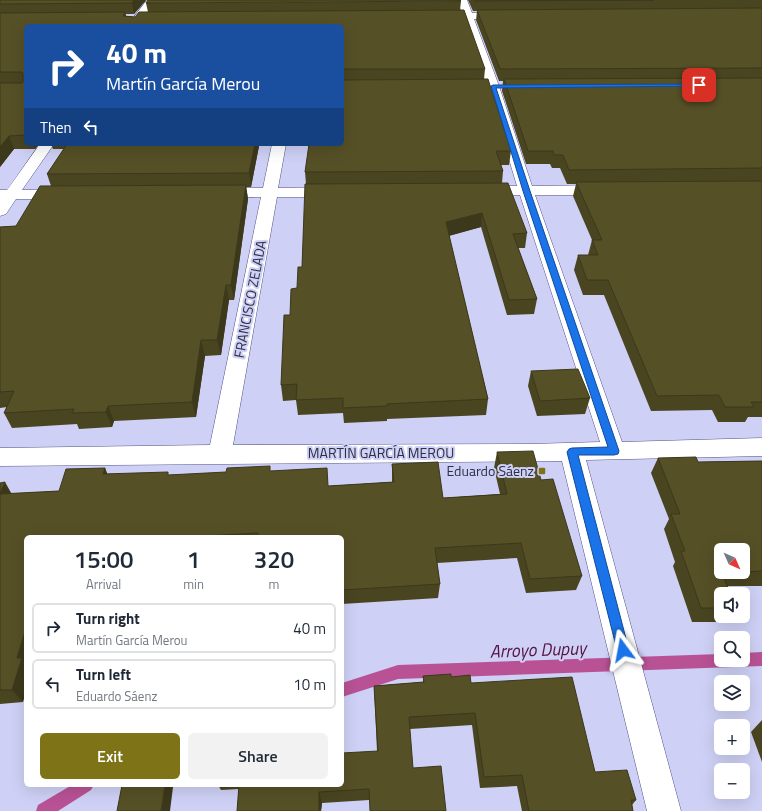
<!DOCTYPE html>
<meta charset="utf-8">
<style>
:root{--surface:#fff;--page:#f2f2f3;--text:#1f2937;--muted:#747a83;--line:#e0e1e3;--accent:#7e7417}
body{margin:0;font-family:"Titillium Web",sans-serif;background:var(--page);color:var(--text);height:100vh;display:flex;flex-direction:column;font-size:15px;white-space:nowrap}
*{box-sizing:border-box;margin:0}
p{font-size:13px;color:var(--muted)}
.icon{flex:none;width:22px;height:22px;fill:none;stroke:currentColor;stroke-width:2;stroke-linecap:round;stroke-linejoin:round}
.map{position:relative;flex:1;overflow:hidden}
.panel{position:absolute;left:24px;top:535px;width:320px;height:252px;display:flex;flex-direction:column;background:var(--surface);border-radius:6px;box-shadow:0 4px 16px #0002}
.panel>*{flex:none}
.top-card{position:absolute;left:24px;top:24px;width:320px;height:122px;border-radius:6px;box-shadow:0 4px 16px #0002;background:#1a4fa0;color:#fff;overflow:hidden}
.needle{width:26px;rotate:135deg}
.buttons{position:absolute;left:714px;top:543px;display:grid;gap:8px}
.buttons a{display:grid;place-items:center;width:36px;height:36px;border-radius:6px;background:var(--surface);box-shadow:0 4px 16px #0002;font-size:20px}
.pin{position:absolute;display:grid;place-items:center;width:34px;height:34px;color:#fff;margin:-17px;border-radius:8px;box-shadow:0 2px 6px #0006}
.me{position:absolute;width:44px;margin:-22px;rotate:347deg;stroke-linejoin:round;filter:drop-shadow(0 0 3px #0008)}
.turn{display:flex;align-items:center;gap:14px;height:84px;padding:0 16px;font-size:18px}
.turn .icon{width:52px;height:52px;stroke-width:2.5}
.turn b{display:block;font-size:28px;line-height:34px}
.then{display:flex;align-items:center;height:38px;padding:0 16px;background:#0003;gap:8px;font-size:15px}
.eta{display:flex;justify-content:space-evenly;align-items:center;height:68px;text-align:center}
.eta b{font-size:24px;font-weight:600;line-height:28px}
.button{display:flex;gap:8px;margin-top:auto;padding:8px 16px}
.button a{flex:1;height:46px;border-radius:6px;background:var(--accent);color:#fff;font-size:16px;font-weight:600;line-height:46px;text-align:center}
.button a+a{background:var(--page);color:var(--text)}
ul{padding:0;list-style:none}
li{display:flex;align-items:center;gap:12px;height:50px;margin:0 8px 6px;padding:0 8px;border:2px solid var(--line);border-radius:6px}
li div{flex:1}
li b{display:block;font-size:15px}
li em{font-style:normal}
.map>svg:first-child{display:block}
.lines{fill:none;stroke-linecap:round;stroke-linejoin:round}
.stream{fill:#b85295;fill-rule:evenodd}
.minor-casing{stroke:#535288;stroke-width:1}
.minor{fill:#fff;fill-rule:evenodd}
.wall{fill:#494521}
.shaded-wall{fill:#3c381b}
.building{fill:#555026;stroke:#3c381b}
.route{fill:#1a73e8;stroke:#114b97}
.poi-dot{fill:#7e7417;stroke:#ced0f5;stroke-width:1.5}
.labels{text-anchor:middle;stroke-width:4;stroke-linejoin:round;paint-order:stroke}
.street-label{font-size:14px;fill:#2e2e46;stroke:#ced0f5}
.poi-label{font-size:14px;fill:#2e2e46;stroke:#ced0f5;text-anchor:end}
.near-water-label{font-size:18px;font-style:italic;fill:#561442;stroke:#ced0f5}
</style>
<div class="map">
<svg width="762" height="811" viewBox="0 0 762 811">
<rect width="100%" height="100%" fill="#ced0f5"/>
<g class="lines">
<!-- stream -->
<g class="stream">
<path d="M762,652V666L398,679L342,697V683L398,665L721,654V660H743V653Z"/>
<path d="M72,785H94L91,790L58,811H36L38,805Z"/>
</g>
<!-- minor casing -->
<g class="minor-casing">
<g id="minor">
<path d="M147,0H157L137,26H127Z"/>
<path d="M457,0H467L472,13H507L512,16L507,19H474L499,86L532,186L605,185L610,187L613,190L610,193L605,195H535L622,442L762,438V456L586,460L681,811H647L562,461L0,466V448L210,445L261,197L217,198L212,196L209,193L212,190L217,188H263L272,144H286L278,188L335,187L340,189L343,192L340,195L335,197H277L233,445L531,444L600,442L520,195L481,196L476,194L473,191L476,188L481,186H517L487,86L464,19H435L430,16L435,13H462Z"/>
<path d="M40,144H54L22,190L65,189L70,191L73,194L70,197L65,199H16L6,214L0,216V190H7Z"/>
</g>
</g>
<!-- minor -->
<use href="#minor" class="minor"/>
</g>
<!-- wall -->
<g class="wall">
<path d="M0,0H146L134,14H126V16L135,17L148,12L146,3L461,1L460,10L485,69L484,79L511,151L509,165H501L503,171L502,183L527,233L525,248H518L537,299L534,314L507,315L481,227L449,236L488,399L486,415L387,419V421L344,423L343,413L298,415L296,400L283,401L281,385L290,315L302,267L306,184L305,172L342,144V26H26V144H39L35,149H14L0,167Z"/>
<path d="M468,0H762V417H748L745,422H718L712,410L651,411L604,295H583L574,270L578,255H588L592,240L573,196L576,184H567L560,168H552L550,164H526L502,91L503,81H499L476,20L477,11H473Z"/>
<path d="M51,144H261L260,146H259L251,187H246L248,199L234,300H229L221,355L205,356L196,417L114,421L112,427L79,429L77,424L12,428L4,413L7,407L0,408V227L16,226L51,186L47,174L64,149H53Z"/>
<path d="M531,371L590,398L585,414L537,416L528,386Z"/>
<path d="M497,452L541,480L582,576L576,590L526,593L517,558L437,563L440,584L438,598L342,604V537H26L23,702L0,704V483L11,494L59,491L105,468L107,474L170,475L271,471L329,486L392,482V464L443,498L500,494L494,468Z"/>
<path d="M658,458L698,462L762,461V586H727L721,594V616H730L726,622H692L673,566L675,562L664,529L669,519L651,473Z"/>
<path d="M423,676L451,677L471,683L595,772L636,800L632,805L633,811H522L517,786L480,788L472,725L410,729L369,800L322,803L321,811H237L239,789L221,790L218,785H342L377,751L374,686L423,682Z"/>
<path d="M762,720V762L751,732Z"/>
</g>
<!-- shaded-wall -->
<g class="shaded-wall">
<path d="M134,0H146L134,14L132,3Z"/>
<path d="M9,136L14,149L0,167V147Z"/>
<path d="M33,144H39L35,149Z"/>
<path d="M255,144H259V146L251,187L249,173Z"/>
<path d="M246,185L248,199L234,300L231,285Z"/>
<path d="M482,213L481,227L444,237L446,222Z"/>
<path d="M226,285L229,300L221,355L217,340Z"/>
<path d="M201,340L205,356L196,417L192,402Z"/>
<path d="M108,406L114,421L112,427L106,412Z"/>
<path d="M105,468L111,483L103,474Z"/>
<path d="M5,482L14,498L0,494Z"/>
<path d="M26,628V693L23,702L12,690L17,658Z"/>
<path d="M165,785H172L173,787L170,811H161Z"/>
<path d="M319,792L322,803L321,811H319Z"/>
</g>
<!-- building -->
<g class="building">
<path d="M0,0H134L132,3L0,4Z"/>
<path d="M148,0H460L461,1L146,3Z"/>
<path d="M474,0H654L474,1Z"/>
<path d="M762,8V68L500,69L477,10Z"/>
<path d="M464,10L485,69H342V26H26V135L9,136L0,147V83H22L23,82V74L22,72H0V13L125,12L123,16L135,17L139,12Z"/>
<path d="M762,78V168L569,170L563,155H554L553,151H528L504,79Z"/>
<path d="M488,79L511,151H496L503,171L305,172L309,144H342V80Z"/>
<path d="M67,144H255L249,173L47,174Z"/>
<path d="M762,181V402H751L754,407H725L719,395L657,396L608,280H587L578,255H598L592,240H602L576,182Z"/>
<path d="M508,183L527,233L513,234L537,299L509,300L482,213L446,222L488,399L387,404V406L343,408V398L296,400L297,384L281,385L284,315H290L291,289L297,288L298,267H302L305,184Z"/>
<path d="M246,185L231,285H226L217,340H201L192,402L108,406L106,412L72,413L74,409L4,413L14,391L0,392V227L16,226L40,186Z"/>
<path d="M578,369L590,398L540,401L531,371Z"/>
<path d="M533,451L541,480L553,479L582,576L530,579L521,543L435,548L440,584L342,590V537H258V533L206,536L205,537H26V628L17,658H22L12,690H0V483L5,482L0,494L59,491L66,469L105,468L103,474L168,472V475L226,472L227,468L270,466V471L327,468L328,486L394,482L392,464L438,462L443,498L507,494L497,452Z"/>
<path d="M696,457L698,462L762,461V571L743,572V550H721V572H728H721L731,594H721V608H701L681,551H685L671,514H680L658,458Z"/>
<path d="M451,674V677L470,675L471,683L572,677L595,772L627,770L636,800H631L633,811H529L522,775L484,777L475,713L409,717L413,768L441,766L446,811H370L369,789L319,792V811H237L239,785H342V753L378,751L374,686L424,682L423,676Z"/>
<path d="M122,785H165L161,811H117Z"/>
</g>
<!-- route -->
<path class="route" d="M699,84L700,86L496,88L530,191L619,451L618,454L614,455H578L629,650L627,655L623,656L619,655L617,650L567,452L569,449L572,448L608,447L523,191L491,86L493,85Z"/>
<!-- markers -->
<rect class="poi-dot" x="538" y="467" width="8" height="8" rx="2"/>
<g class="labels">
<!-- street labels -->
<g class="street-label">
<text transform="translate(250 299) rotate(-79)" y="5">FRANCISCO ZELADA</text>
<text x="381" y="458">MARTÍN GARCÍA MEROU</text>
</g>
<!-- poi labels -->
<g class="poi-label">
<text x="534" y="476">Eduardo Sáenz</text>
</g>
<!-- near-water labels -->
<g class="near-water-label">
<text transform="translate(538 650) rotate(-2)" y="6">Arroyo Dupuy</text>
</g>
</g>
</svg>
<div class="buttons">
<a><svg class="needle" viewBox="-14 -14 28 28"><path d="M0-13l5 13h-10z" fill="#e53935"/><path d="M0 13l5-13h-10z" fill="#747a83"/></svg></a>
<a><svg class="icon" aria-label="sound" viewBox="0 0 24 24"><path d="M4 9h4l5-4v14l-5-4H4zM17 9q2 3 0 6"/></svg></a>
<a><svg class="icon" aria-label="search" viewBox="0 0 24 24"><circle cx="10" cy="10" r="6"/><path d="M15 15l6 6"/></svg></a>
<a><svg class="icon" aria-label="layers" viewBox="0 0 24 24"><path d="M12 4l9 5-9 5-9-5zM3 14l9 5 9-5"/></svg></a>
<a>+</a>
<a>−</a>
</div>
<div class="pin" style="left:699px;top:85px;background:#d93025"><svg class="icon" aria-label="arrive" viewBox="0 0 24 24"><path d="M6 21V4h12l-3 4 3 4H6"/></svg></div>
<svg class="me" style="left:623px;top:650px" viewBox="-20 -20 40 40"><path d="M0-17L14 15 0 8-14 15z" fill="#1a73e8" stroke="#fff" stroke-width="4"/></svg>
<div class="top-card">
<div class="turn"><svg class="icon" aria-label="right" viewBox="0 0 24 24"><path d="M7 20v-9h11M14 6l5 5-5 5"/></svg><div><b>40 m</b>Martín García Merou</div></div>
<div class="then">Then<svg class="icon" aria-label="left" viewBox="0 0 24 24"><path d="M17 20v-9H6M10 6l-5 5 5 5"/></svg></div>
</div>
<section class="panel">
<div class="eta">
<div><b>15:00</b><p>Arrival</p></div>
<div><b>1</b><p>min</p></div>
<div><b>320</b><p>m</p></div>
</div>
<ul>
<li><svg class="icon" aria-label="right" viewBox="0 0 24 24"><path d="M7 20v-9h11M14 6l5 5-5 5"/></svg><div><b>Turn right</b><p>Martín García Merou</p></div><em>40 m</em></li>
<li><svg class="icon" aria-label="left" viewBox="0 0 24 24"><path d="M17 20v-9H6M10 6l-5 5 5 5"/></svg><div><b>Turn left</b><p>Eduardo Sáenz</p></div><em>10 m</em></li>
</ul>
<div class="button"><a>Exit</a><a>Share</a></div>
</section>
</div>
